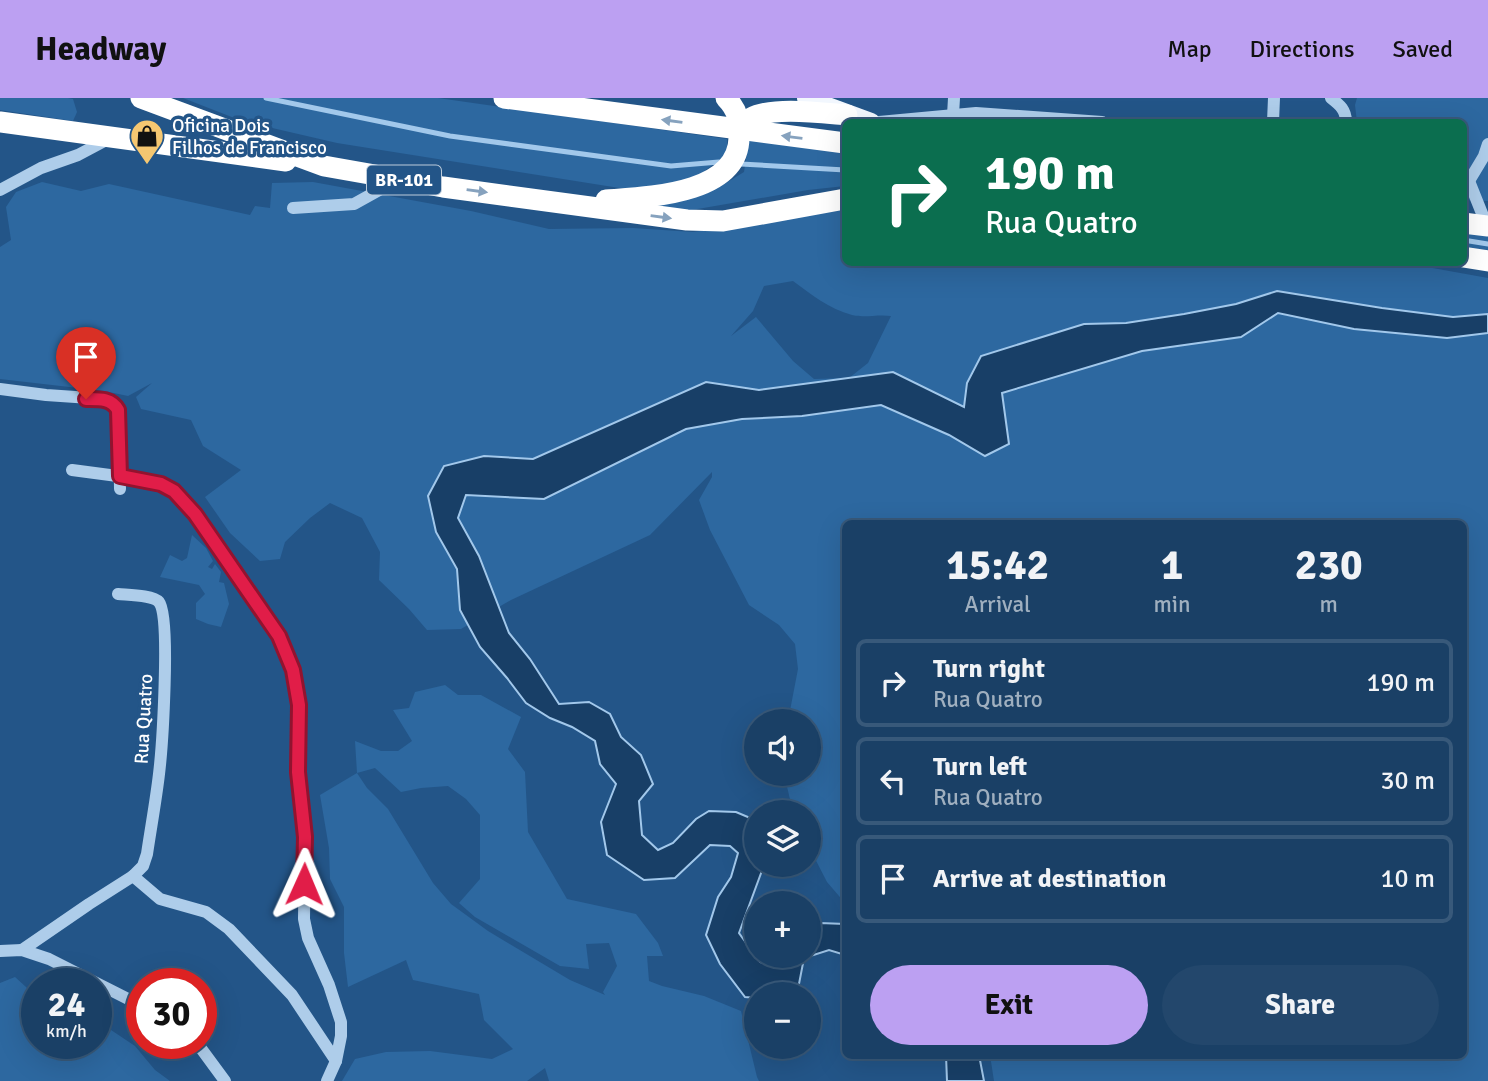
<!DOCTYPE html>
<meta charset="utf-8">
<style>
:root{--surface:#1a4066;--page:#23476c;--text:#f1f3f6;--muted:#9fafbf;--line:#38597a;--accent:#bca0f2}
body{margin:0;font-family:Signika,sans-serif;background:var(--page);color:var(--text);height:100vh;display:flex;flex-direction:column;font-size:26px;white-space:nowrap}
*{box-sizing:border-box;margin:0}
p{font-size:23px;color:var(--muted)}
.icon{flex:none;width:38px;height:38px;fill:none;stroke:currentColor;stroke-width:2;stroke-linecap:round;stroke-linejoin:round}
.map{position:relative;flex:1;overflow:hidden}
.details{position:absolute;left:842px;top:422px;width:625px;height:539px;display:flex;flex-direction:column;background:var(--surface);border-radius:10px;box-shadow:0 7px 28px #0002,0 0 0 2px var(--line)}
.details>*{flex:none}
.guide{position:absolute;left:842px;top:21px;width:625px;height:147px;border-radius:10px;box-shadow:0 7px 28px #0002,0 0 0 2px var(--line);background:#0b6e4f;color:#fff;overflow:hidden}
.buttons{position:absolute;left:744px;top:611px;display:grid;gap:14px}
.buttons a{display:grid;place-items:center;width:77px;height:77px;border-radius:50%;background:var(--surface);box-shadow:0 7px 28px #0002,0 0 0 2px var(--line);font-size:35px}
.speed{position:absolute;left:21px;top:870px;display:flex;gap:14px;font-size:35px;font-weight:700;text-align:center}
.speed>*{display:grid;place-content:center;width:91px;height:91px;border-radius:50%;background:var(--surface);box-shadow:0 7px 28px #0002,0 0 0 2px var(--line);line-height:1}
.speed small{font-size:18px;font-weight:400}
.speed .limit{border:10px solid #d22;background:#fff;color:#111}
.pin{position:absolute;display:grid;place-items:center;width:60px;height:60px;color:#fff;margin:-72px -30px;border-radius:50% 50% 50% 0;rotate:-45deg;box-shadow:0 0 7px #0007}
.pin .icon{rotate:45deg}
.me{position:absolute;width:77px;margin:-38px;rotate:1deg;stroke-linejoin:round;filter:drop-shadow(0 0 5px #0008)}
.turn{display:flex;align-items:center;gap:24px;height:147px;padding:0 28px;font-size:32px}
.turn .icon{width:91px;height:91px;stroke-width:2.5}
.turn b{display:block;font-size:49px;line-height:60px}
.eta{display:flex;justify-content:space-evenly;align-items:center;height:119px;text-align:center}
.eta b{font-size:42px;font-weight:800;line-height:49px}
.button{display:flex;gap:14px;margin-top:auto;padding:14px 28px}
.button a{flex:1;height:80px;border-radius:42px;background:var(--accent);color:#111;font-size:28px;font-weight:800;line-height:80px;text-align:center}
.button a+a{background:var(--page);color:var(--text)}
ul{padding:0;list-style:none}
li{display:flex;align-items:center;gap:21px;height:88px;margin:0 14px 10px;padding:0 14px;border:4px solid var(--line);border-radius:10px}
li div{flex:1}
li b{display:block;font-size:26px}
li em{font-style:normal}
header{display:flex;align-items:center;gap:42px;box-sizing:border-box;height:98px;padding:0 35px;background:var(--accent);color:#111}
header strong{font-size:33px}
nav{display:flex;gap:38px;margin-inline-start:auto;font-size:24px}
.map>svg:first-child{display:block}
.green{fill:#2d68a0;fill-rule:evenodd}
.water{fill:#183f67;stroke:#a2c8eb;stroke-width:2}
.lines{fill:none;stroke-linecap:round;stroke-linejoin:round}
.stream{stroke:#a2c8eb;stroke-width:5}
.minor{stroke:#aecdea;stroke-width:12}
.major{stroke:#f2f7fe;stroke-width:18}
.highway{stroke:#fff;stroke-width:21}
.oneway{fill:#86a2be}
.route-casing{stroke:#92132f;stroke-width:18}
.route{stroke:#e11d48;stroke-width:12}
.labels{text-anchor:middle;stroke-width:7;stroke-linejoin:round;paint-order:stroke}
.shield{fill:#235588;stroke:#bdccdb;stroke-width:2}
.shield-label{font-size:18px;font-weight:bold;fill:#fff}
.poi-label{font-size:19px;fill:#fff;stroke:#235588;text-anchor:start}
.street-label{font-size:19px;fill:#fff;stroke:#235588}
</style>
<header>
<strong>Headway</strong>
<nav><a>Map</a><a>Directions</a><a>Saved</a></nav>
</header>
<div class="map">
<svg width="1488" height="983" viewBox="0 0 1488 983">
<rect width="100%" height="100%" fill="#235588"/>
<!-- green -->
<g class="green">
<path d="M0,0H68L73,1L77,14L73,23L0,12Z"/>
<path d="M183,0H438L727,41L728,56L696,79L669,86L632,92L337,45L242,23Z"/>
<path d="M1357,0H1488V103L1463,102V24H1357L1355,7Z"/>
<path d="M749,41L775,46L845,55V88L808,92L686,113L628,105L677,100L721,88L744,74Z"/>
<path d="M42,84L81,93L109,86L250,117L255,108L270,110L272,85L313,84L471,113L549,131L633,130L693,134L845,112V164H1382L1416,167L1488,180V983H994L990,957H1463V425H845V805L827,784L809,749L808,714H793L784,676H808V623H788L798,571L795,546L779,527L749,507L710,432L699,402L712,379V374L650,437L511,502L461,531L427,532L409,511L379,482L380,454L362,420L330,405L310,420L285,444L280,461L260,463L230,435L205,399L241,372L203,348L191,322L141,311L136,299L152,285L128,298L104,293L0,281V149L11,142L6,109L16,94ZM793,183C811,196 829,211 852,217C863,220 879,216 891,218L868,265L849,280L814,281L793,263L756,219L731,238L753,213L764,188Z"/>
<path d="M1463,134L1488,138V152L1463,149Z"/>
<path d="M192,437L206,450L213,463L208,469L212,471L215,466L221,474L219,484L224,485L229,506L221,529L208,526L196,521V505L205,496L199,487L160,479L170,457L182,463L187,460Z"/>
<path d="M445,587L458,597H481L521,619L508,651L525,674L528,734L567,801L636,816L658,845L663,858H647L649,883L662,888L704,898L741,913L757,979L759,983H549L545,970L527,983H342L355,961L386,954L430,953L492,961L513,951L484,922L479,896L413,882L406,862L348,889L344,855V809L330,781L329,750L320,697L357,675L355,643L381,653H398L412,643L393,612L409,610L415,594ZM375,670L401,694L421,690L448,688L466,701L480,717V781L459,805L475,819L560,868L589,871L586,846L609,845L617,868L603,894L605,897L570,882L488,833L451,806L433,785L388,711L367,690L357,675Z"/>
<path d="M15,879L37,899V945H96V932L105,928L135,948L155,972L170,983H0V885Z"/>
</g>
<!-- water -->
<g class="water">
<path d="M1277,193L1382,210L1453,219L1488,216V235L1447,240L1354,231L1278,215L1241,239L1142,253L1002,295L1009,346L985,358L949,337L881,307L802,318L742,321L686,331L544,401L466,397L458,420L479,458L509,535L530,561L559,606L589,604L610,616L621,639L641,657L653,686L639,703L642,737L658,752L673,745L696,721L709,713L736,714L755,722L756,766L764,767L739,835L760,864L773,869V858H808L809,829L820,825L845,826V857L829,852L804,860L799,886L784,896H756V900L745,899L720,866L706,837L718,799L731,779L738,755L730,748L710,747L675,780L644,782L607,757L601,724L616,686L600,666L595,643L572,629L550,620L526,605L507,580L480,549L460,512L457,471L436,434L428,398L444,368L484,358L533,361L706,284L759,292L893,274L964,309L967,285L981,258L1084,226L1126,225L1184,216L1236,206Z"/>
<path d="M946,957H979L984,983H947Z"/>
</g>
<g class="lines">
<!-- stream -->
<g class="stream">
<path d="M266,0L450,38L671,68L719,64"/>
<path d="M741,66L845,72"/>
<path d="M1463,142L1488,146"/>
</g>
<!-- minor -->
<g class="minor">
<path d="M1331,0C1340,7 1346,12 1346,24"/>
<path d="M953,17L954,0"/>
<path d="M879,24L976,15L1102,24"/>
<path d="M1273,24L1274,0"/>
<path d="M1463,83H1469L1487,128"/>
<path d="M1469,83L1484,58L1488,46"/>
<path d="M0,92L41,70L78,57L110,40"/>
<path d="M293,110L354,106L399,81"/>
<path d="M0,291L46,297L105,301L116,308L119,320L120,391"/>
<path d="M72,372L140,381L161,386L174,393L195,416L279,538L293,572L299,606L298,674L305,739L304,821L308,840L329,887L341,924V938L336,963L327,983"/>
<path d="M133,778L160,801L206,814L229,831L292,897L336,963"/>
<path d="M22,852L89,806L133,778L143,768L147,756C151,729 156,702 159,676C162,651 171,519 159,504C153,497 128,497 118,496"/>
<path d="M0,853L22,852L49,861L142,908"/>
<path d="M197,945L225,983"/>
</g>
<!-- major -->
<path class="major" d="M806,0L871,24"/>
<!-- highway -->
<g class="highway">
<path d="M141,0L324,68L443,89L687,122L723,123L845,101"/>
<path d="M504,0L845,45"/>
<path d="M0,24L286,63"/>
<path d="M739,32C743,28 746,23 751,20C772,8 823,15 847,17"/>
<path d="M606,102C646,99 738,97 739,40C740,24 738,12 726,0"/>
<path d="M1463,125L1488,128"/>
<path d="M1463,159L1488,163"/>
</g>
</g>
<!-- one-way arrows -->
<defs><path id="oneway-solid" d="M-6-.8H1V-3.2L6.5 0L1 3.2V.8H-6Z" transform="scale(1.75)"/></defs>
<g class="oneway">
<use href="#oneway-solid" transform="translate(672 23) rotate(-172)"/>
<use href="#oneway-solid" transform="translate(792 39) rotate(-173)"/>
<use href="#oneway-solid" transform="translate(477 93) rotate(8)"/>
<use href="#oneway-solid" transform="translate(661 119) rotate(8)"/>
</g>
<g class="lines">
<!-- route casing -->
<g class="route-casing">
<path id="route" d="M86,301C99,301 111,300 118,312L120,378L161,386L174,393L195,416L279,538L293,572L299,607L298,674L305,739L304,786"/>
</g>
<!-- route -->
<use href="#route" class="route"/>
</g>
<!-- icons -->
<defs>
<g id="shop-pin" transform="scale(1.75)"><path d="M0 17L-7.5 6A9.5 9.5 0 1 1 7.5 6Z" fill="#f5c771" stroke="#235588"/><path d="M-5-2.5h2.3a2.7 3.5 0 0 1 5.4 0H5L5.5 6h-11ZM-1.5-2.5h3a1.5 2.3 0 0 0-3 0Z" fill="#111"/></g>
</defs>
<g fill-rule="evenodd">
<use href="#shop-pin" x="147" y="38"/>
</g>
<g class="labels">
<!-- shield labels -->
<rect class="shield" x="367" y="67.5" width="74" height="29" rx="5"/>
<g class="shield-label">
<text x="404" y="88">BR-101</text>
</g>
<!-- poi labels -->
<g class="poi-label">
<text x="172" y="34">Oficina Dois<tspan x="172" dy="22">Filhos de Francisco</tspan></text>
</g>
<!-- street labels -->
<g class="street-label">
<text transform="translate(143 621) rotate(-87)" y="7">Rua Quatro</text>
</g>
</g>
</svg>
<div class="buttons">
<a><svg class="icon" aria-label="sound" viewBox="0 0 24 24"><path d="M4 9h4l5-4v14l-5-4H4zM17 9q2 3 0 6"/></svg></a>
<a><svg class="icon" aria-label="layers" viewBox="0 0 24 24"><path d="M12 4l9 5-9 5-9-5zM3 14l9 5 9-5"/></svg></a>
<a>+</a>
<a>−</a>
</div>
<div class="speed"><div>24<small>km/h</small></div><div class="limit">30</div></div>
<div class="pin" style="left:86px;top:301px;background:#d93025"><svg class="icon" aria-label="arrive" viewBox="0 0 24 24"><path d="M6 21V4h12l-3 4 3 4H6"/></svg></div>
<svg class="me" style="left:304px;top:786px" viewBox="-20 -20 40 40"><path d="M0-17L14 15 0 8-14 15z" fill="#e11d48" stroke="#fff" stroke-width="4"/></svg>
<div class="guide">
<div class="turn"><svg class="icon" aria-label="right" viewBox="0 0 24 24"><path d="M7 20v-9h11M14 6l5 5-5 5"/></svg><div><b>190 m</b>Rua Quatro</div></div>
</div>
<section class="details">
<div class="eta">
<div><b>15:42</b><p>Arrival</p></div>
<div><b>1</b><p>min</p></div>
<div><b>230</b><p>m</p></div>
</div>
<ul>
<li><svg class="icon" aria-label="right" viewBox="0 0 24 24"><path d="M7 20v-9h11M14 6l5 5-5 5"/></svg><div><b>Turn right</b><p>Rua Quatro</p></div><em>190 m</em></li>
<li><svg class="icon" aria-label="left" viewBox="0 0 24 24"><path d="M17 20v-9H6M10 6l-5 5 5 5"/></svg><div><b>Turn left</b><p>Rua Quatro</p></div><em>30 m</em></li>
<li><svg class="icon" aria-label="arrive" viewBox="0 0 24 24"><path d="M6 21V4h12l-3 4 3 4H6"/></svg><div><b>Arrive at destination</b></div><em>10 m</em></li>
</ul>
<div class="button"><a>Exit</a><a>Share</a></div>
</section>
</div>
